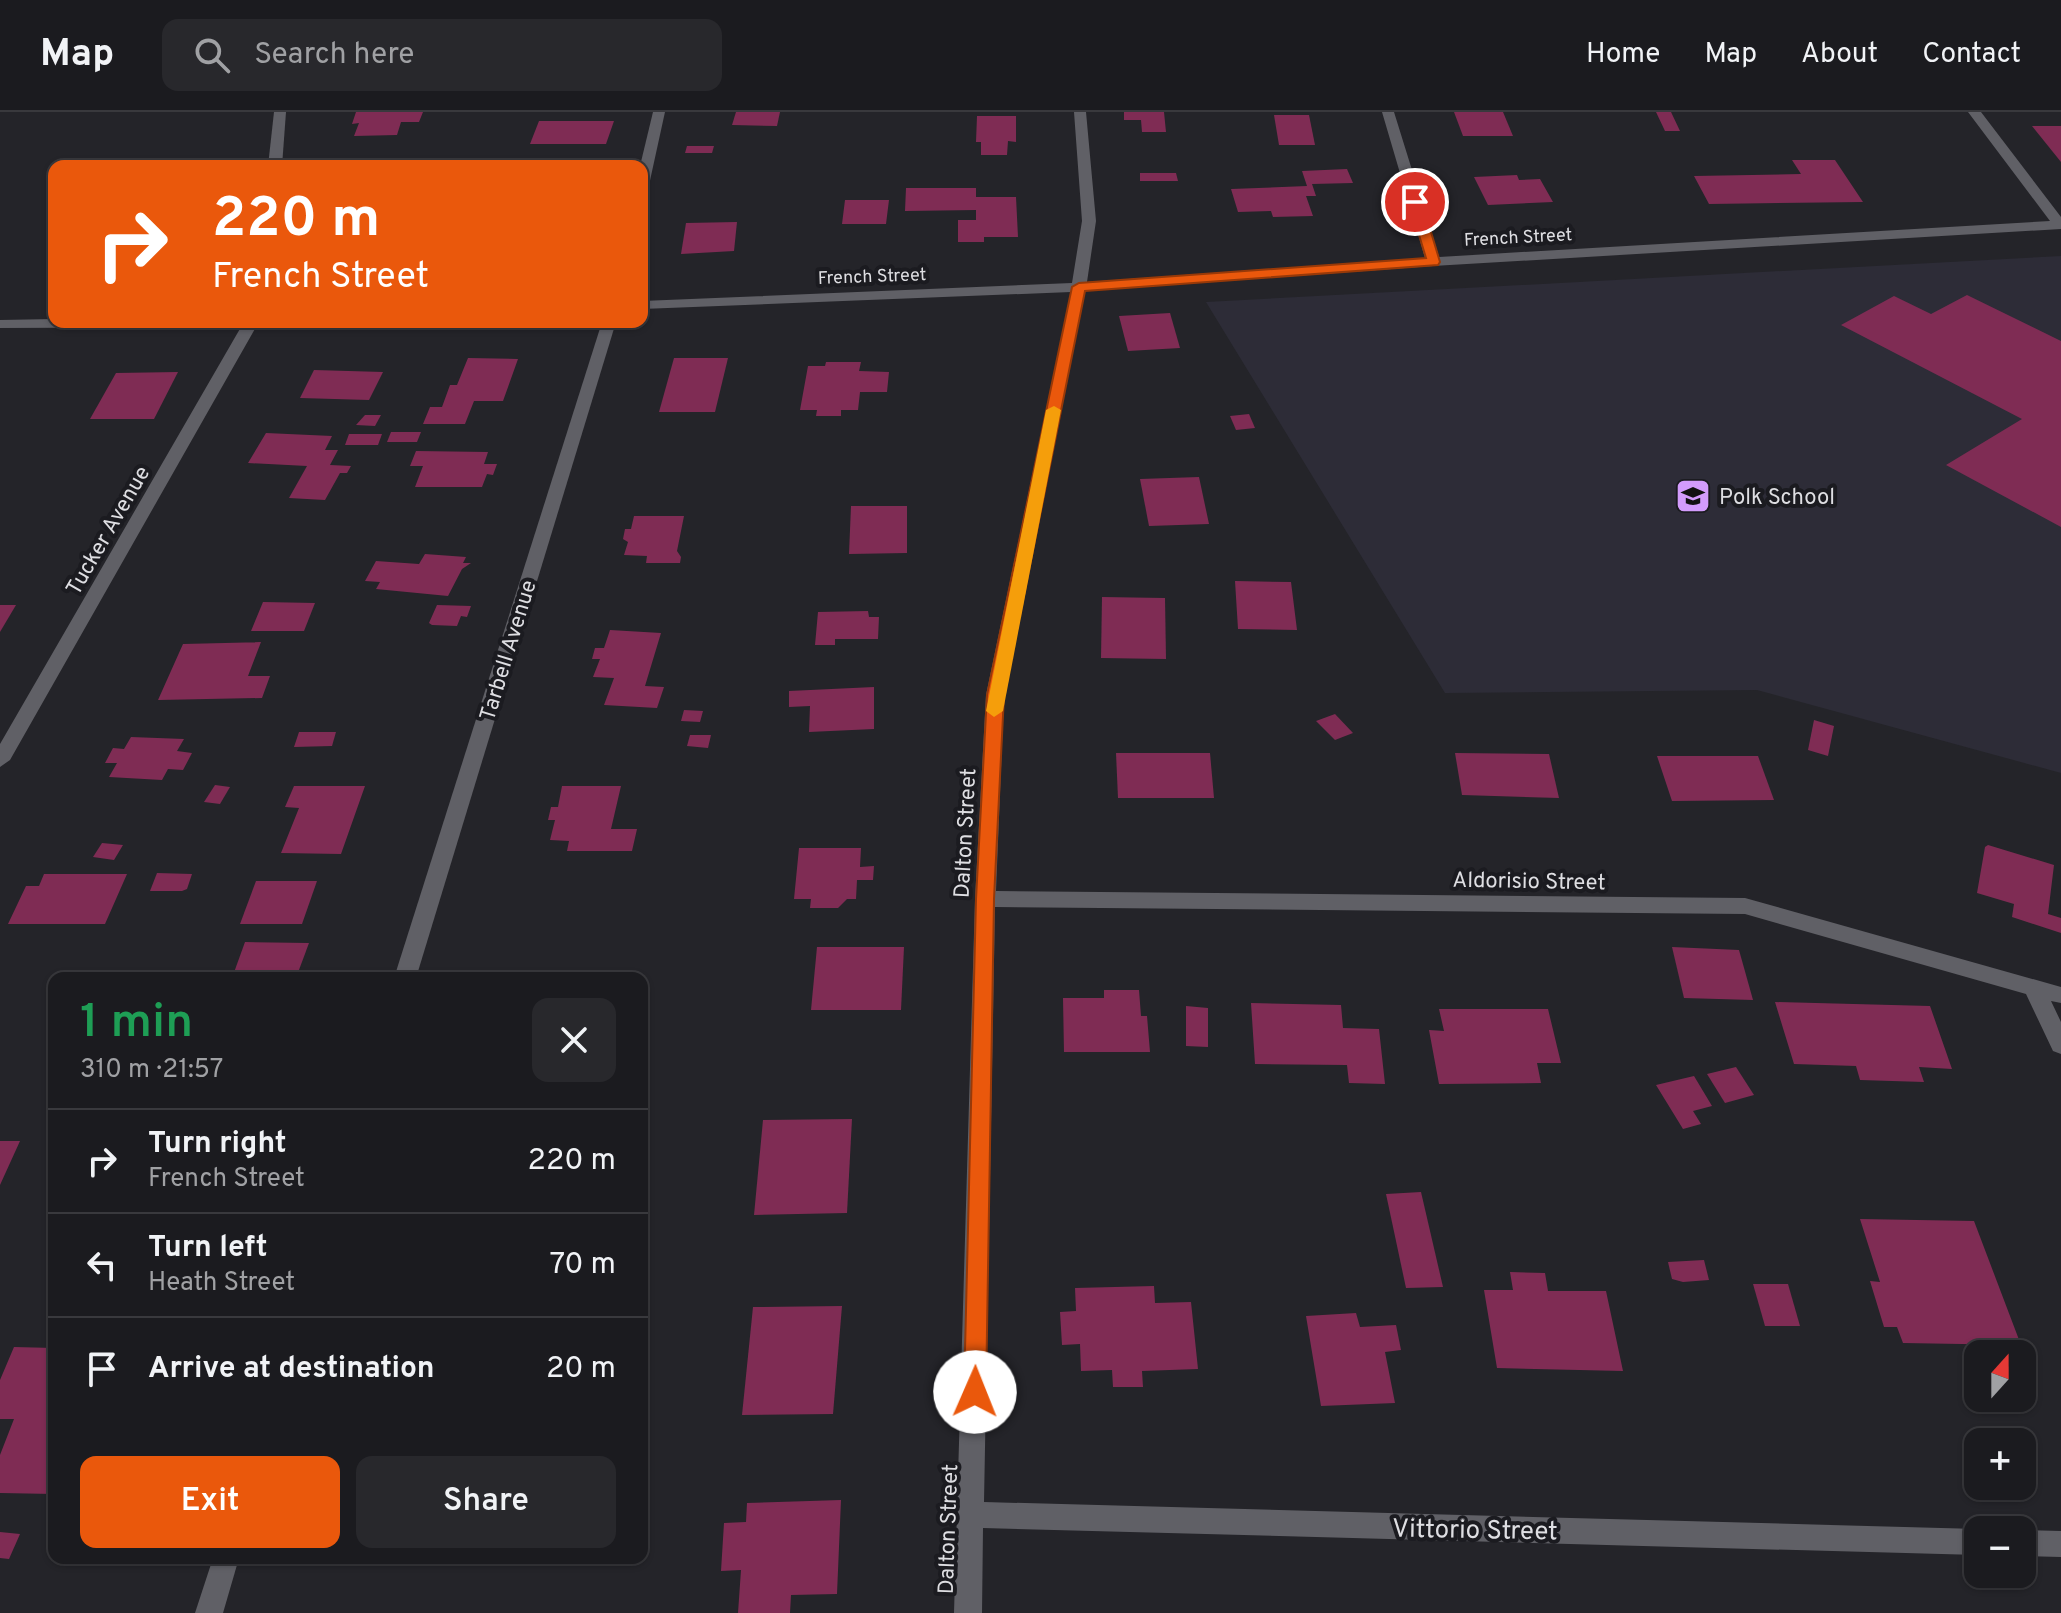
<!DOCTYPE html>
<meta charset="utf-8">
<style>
:root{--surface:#1b1b1f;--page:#28282c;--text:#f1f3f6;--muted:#a0a1a4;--line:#39393d;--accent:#ea580c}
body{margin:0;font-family:Overpass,sans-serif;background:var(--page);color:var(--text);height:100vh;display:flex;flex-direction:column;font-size:30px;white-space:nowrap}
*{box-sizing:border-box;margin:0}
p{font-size:26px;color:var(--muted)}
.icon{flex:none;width:44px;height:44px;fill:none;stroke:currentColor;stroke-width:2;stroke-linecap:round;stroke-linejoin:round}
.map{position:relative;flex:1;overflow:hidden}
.drawer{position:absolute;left:48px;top:860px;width:600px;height:592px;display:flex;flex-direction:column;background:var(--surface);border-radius:16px;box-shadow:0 2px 6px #0004,0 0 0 2px var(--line)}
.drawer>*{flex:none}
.top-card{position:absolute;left:48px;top:48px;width:600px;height:168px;border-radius:16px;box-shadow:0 2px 6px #0004,0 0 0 2px var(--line);background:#ea580c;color:#fff;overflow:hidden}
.needle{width:52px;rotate:21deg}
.buttons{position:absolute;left:1964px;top:1228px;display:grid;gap:16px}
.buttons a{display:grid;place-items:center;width:72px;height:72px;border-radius:16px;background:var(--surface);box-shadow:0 2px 6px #0004,0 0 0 2px var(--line);font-size:40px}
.pin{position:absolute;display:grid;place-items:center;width:68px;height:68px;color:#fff;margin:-34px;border:4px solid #fff;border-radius:50%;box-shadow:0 2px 8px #0007}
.me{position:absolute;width:88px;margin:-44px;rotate:1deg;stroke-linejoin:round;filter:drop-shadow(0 0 6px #0008)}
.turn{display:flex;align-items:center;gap:28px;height:168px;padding:0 32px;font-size:36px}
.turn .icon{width:104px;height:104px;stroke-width:2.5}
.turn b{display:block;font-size:56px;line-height:68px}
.round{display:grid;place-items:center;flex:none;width:84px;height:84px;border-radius:16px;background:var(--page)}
.headline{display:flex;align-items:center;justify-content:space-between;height:136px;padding:0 32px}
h1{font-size:48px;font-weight:600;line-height:60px;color:#1e9e55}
.primary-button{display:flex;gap:16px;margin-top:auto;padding:16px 32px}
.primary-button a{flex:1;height:92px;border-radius:16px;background:var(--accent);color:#fff;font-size:32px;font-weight:600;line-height:92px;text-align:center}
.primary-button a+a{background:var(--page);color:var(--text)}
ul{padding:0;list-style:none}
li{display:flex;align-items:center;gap:24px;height:104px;padding:0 32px;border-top:2px solid var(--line)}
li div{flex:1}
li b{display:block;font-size:30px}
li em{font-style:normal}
header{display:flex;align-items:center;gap:48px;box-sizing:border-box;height:112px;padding:0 40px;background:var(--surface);border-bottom:2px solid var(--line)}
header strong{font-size:38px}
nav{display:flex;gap:44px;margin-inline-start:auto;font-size:28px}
.search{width:560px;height:72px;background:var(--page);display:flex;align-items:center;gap:20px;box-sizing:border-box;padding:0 28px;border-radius:16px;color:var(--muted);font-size:30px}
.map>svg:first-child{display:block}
.built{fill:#2d2c37}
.building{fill:#7f2c54}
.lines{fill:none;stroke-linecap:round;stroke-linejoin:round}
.minor{fill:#606066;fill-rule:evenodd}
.route{fill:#ea580c;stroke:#983908;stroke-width:2}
.slow{fill:#f59e0b}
.labels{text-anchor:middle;stroke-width:8;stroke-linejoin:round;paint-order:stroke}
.far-street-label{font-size:18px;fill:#dedee2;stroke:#1b1b20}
.poi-label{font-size:22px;fill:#dedee2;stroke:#1b1b20;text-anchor:start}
.street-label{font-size:22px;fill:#dedee2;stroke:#1b1b20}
.near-street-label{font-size:26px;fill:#dedee2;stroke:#1b1b20}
</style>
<header>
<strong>Map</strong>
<div class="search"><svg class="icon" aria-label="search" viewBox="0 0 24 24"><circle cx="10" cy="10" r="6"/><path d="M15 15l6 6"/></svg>Search here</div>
<nav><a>Home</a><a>Map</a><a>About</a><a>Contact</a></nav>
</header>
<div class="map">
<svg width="2061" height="1501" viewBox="0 0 2061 1501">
<rect width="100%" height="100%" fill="#242429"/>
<!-- built -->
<path class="built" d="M2061,144V661L1757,578L1445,581L1206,190Z"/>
<!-- building -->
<g class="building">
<path d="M356,0H423L419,10H401L397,23L354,24L359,11L352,12Z"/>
<path d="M736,0H780L777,14L732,13Z"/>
<path d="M1124,0H1164L1166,20H1142L1141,8H1124Z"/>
<path d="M1454,0H1503L1513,24H1463Z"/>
<path d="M1656,0H1671L1680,19H1665Z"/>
<path d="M1274,3H1309L1315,33H1279Z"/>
<path d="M977,4H1016V30L1008,29L1007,43H981V30H976Z"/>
<path d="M539,9H614L606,32H530Z"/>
<path d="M2032,14H2061V50Z"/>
<path d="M687,34H714L712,41H685Z"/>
<path d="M1792,48H1835L1863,90L1709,92L1694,64L1801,62Z"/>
<path d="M1347,57L1353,71L1312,72L1316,84H1306L1313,104L1273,105L1271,99L1238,100L1231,77L1307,74L1302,59Z"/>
<path d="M1140,61H1176L1178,69H1140Z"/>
<path d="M1517,63L1519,68L1540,67L1553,90L1488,93L1474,65Z"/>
<path d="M906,76H976V85H1016L1018,125H984V130H958V108H976V98L905,99Z"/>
<path d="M845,88H889L886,112H842Z"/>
<path d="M737,110L734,139L681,142L686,111Z"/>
<path d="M1967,183L2061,229V415L1946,353L2022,307L1841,213L1894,184L1931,202Z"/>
<path d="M1170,201L1180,236L1128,239L1119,204Z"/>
<path d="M468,246L518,247L503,289H474L465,312H423L430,295H442L450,273H457Z"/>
<path d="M674,246H728L715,300H659Z"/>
<path d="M826,250H861L859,259L889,260L887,280H860L858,298H841V304H816L817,298H800L808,254H825Z"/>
<path d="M314,258L383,260L369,288L300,286Z"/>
<path d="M178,260L154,307H90L116,261Z"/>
<path d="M1249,302L1255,316L1236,318L1230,304Z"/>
<path d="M365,303H381L375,314L356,313Z"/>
<path d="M391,320H421L417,330H387Z"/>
<path d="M266,321L332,324L325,338H338L330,353L351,354L347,361H340L325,388L289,386L307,354L248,351Z"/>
<path d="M349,322H382L378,333H345Z"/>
<path d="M416,339L488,340L484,352H497L493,363L487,362L482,375H415L423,354H410Z"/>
<path d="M1199,365L1209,412L1149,414L1140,367Z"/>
<path d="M851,394H907V441L849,442Z"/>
<path d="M634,404H684L677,439L681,445L680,451H646L647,444L624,443L628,430L623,427L625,417H631Z"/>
<path d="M425,442L466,445L463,451H471L462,457L448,484L376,477L380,470L365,469L376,449L419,452Z"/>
<path d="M1235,469L1291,470L1297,518L1238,517Z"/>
<path d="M1102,485L1165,486L1166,547L1101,546Z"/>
<path d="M263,490L315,491L304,519H251Z"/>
<path d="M0,493H16L0,520Z"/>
<path d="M437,493L471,494L467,505L461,504L457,514L432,513L429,511Z"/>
<path d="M868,499L869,505H879L878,527H835V533H815L818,500Z"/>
<path d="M610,518L661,521L645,574L664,575L657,596L604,593L614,566L593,565L600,547H592L595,536H604Z"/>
<path d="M261,530L248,564H270L262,586L158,588L183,532Z"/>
<path d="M874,575V617L809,620L810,594L789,595V579Z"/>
<path d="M684,598L703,599L700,610L681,609Z"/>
<path d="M1335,602L1353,621L1335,628L1316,609Z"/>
<path d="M1814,608L1834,614L1828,644L1808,638Z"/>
<path d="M299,620H336L332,634L294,635Z"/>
<path d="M690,623H711L708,636L687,634Z"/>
<path d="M131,625L184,627L177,639L192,641L183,658L168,657L162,668L109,665L117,651H105L113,636L124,637Z"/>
<path d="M1116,641H1210L1214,686H1118Z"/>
<path d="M1455,641L1549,642L1559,686L1462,683Z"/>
<path d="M1657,644H1758L1774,688L1672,689Z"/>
<path d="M215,673L230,675L220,692L204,690Z"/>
<path d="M294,674H365L341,742L281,741L299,696L285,695Z"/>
<path d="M562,674H621L611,717H637L632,739H567L569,729L550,728L555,708H548L551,695H558Z"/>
<path d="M102,731L123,733L114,748L93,745Z"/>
<path d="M1988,733L2054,753L2048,802L2061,806V821L2012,805L2014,792L1977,781L1985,735Z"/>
<path d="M799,736H861L860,755L874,754L873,768H857L856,787H847L838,796H810L811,787H794Z"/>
<path d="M157,761L192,762L187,777L182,779H150Z"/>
<path d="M44,762H127L105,812H8L26,774H39Z"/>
<path d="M256,769H317L302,812H240Z"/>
<path d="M245,830L309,831L296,866H232Z"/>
<path d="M817,835H904L901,898H811Z"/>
<path d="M1672,835L1739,838L1753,888L1684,886Z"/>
<path d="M1104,878H1139L1141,904H1147L1150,940H1064L1063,886H1104Z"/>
<path d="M1775,890L1930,894L1952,957L1919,955L1924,970L1860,968L1856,954L1794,952Z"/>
<path d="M1251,891L1341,893L1343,916L1379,917L1385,972L1349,971L1347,953L1255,952Z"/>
<path d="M1186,894L1208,896V935L1186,934Z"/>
<path d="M1439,897H1548L1561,951H1537L1541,971L1439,972L1429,918L1444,919Z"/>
<path d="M1736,955L1754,983L1725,991L1707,962Z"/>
<path d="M1694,964L1712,994L1693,999L1701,1012L1683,1017L1656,973Z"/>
<path d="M852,1007L847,1101L754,1103L763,1008Z"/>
<path d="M0,1029H20L0,1073Z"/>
<path d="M1421,1080L1443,1175L1406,1176L1386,1082Z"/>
<path d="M1860,1107L1974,1109L2021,1233L1903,1231L1897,1215H1884L1870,1169L1880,1170Z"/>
<path d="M1704,1148L1709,1168L1683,1170L1672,1167L1668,1150Z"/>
<path d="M1510,1160L1545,1161L1548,1179H1606L1623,1259L1497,1256L1484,1178H1513Z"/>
<path d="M1753,1172H1788L1800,1214H1765Z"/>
<path d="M1154,1174L1155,1191L1191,1190L1198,1257L1142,1259L1143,1275H1113L1112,1258L1081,1259L1080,1232L1062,1233L1060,1200L1076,1199L1075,1176Z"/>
<path d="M842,1194L833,1302L742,1303L753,1195Z"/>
<path d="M1356,1201L1360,1215L1396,1213L1401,1238L1385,1240L1395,1291L1321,1294L1306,1204Z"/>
<path d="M14,1235L54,1236V1382L0,1381V1343L14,1307H0V1268Z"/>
<path d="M841,1388L837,1482L791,1483L790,1501H738L741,1458L721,1459L724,1411L746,1410L747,1391Z"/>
<path d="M0,1420L20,1422L9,1447L0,1446Z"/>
</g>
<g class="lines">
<!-- minor -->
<g class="minor">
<path d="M274,0H286L282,54H268Z"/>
<path d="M653,0H665L649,73L642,77L640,54Z"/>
<path d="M1074,0H1086L1096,109L1087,170L1425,146L1382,0H1394L1439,145L2050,109L1968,0H1981L2061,105V117L1433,154L1085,179L1004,583L996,779L1745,786L2061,875V891L2051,889L2061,910V942L2053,939L2026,882L1745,802L995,795L984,1390L1978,1417L1981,1418H1978V1443L983,1416L982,1501H954L975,787L986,583L1071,180L642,197V189L1072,171L1082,109Z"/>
<path d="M54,207V210H294L287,214L256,215L10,648L0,655V632L241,215L0,216V208Z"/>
<path d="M602,210H616L416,866H394Z"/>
<path d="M2022,1418L2061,1419V1445L2022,1444Z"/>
<path d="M213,1446H239L223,1501H195Z"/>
</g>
</g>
<!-- route -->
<path class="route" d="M1415,86L1422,90L1440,150L1438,153L1085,179L1004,583L994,787L986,1280L983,1288L975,1291L967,1288L964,1280L976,787L987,583L1072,175L1079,171L1426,146L1409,90Z"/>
<!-- slow -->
<path class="slow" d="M1054,294L1061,298L1003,599L994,605L986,599L1046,298Z"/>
<!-- icons -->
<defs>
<g id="school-square" transform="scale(1.8)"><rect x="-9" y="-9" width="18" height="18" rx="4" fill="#d39cfc" stroke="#1b1b20"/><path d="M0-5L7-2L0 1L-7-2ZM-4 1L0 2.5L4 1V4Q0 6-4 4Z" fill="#111"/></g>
</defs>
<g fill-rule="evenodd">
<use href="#school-square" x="1693" y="384"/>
</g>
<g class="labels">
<!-- far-street labels -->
<g class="far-street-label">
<text transform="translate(1518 125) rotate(-3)" y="6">French Street</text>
<text transform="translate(872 164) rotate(-2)" y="6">French Street</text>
</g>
<!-- poi labels -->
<g class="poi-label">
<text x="1719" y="392">Polk School</text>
</g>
<!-- street labels -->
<g class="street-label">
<text transform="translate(107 418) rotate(-60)" y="8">Tucker Avenue</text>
<text transform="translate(507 538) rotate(-73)" y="8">Tarbell Avenue</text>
<text transform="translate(964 721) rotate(-87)" y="8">Dalton Street</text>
<text transform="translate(1529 768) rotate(1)" y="8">Aldorisio Street</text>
<text transform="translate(947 1417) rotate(-88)" y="8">Dalton Street</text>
</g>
<!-- near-street labels -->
<g class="near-street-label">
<text transform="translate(1475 1417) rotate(1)" y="9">Vittorio Street</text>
</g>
</g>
</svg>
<div class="buttons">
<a><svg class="needle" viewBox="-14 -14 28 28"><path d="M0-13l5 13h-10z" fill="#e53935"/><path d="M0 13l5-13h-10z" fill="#a0a1a4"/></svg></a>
<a>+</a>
<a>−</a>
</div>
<div class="pin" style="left:1415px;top:90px;background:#d93025"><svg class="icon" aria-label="arrive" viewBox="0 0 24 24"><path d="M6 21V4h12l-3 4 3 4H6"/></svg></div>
<svg class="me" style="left:975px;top:1280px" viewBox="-20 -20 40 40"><circle r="19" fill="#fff"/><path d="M0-13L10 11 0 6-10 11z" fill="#ea580c"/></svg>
<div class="top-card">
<div class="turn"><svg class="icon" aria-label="right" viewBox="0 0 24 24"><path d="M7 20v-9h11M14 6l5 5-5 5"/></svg><div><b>220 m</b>French Street</div></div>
</div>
<section class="drawer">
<div class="headline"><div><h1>1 min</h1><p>310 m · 21:57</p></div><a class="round"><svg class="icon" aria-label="close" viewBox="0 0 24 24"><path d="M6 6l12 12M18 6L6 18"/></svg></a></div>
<ul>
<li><svg class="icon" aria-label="right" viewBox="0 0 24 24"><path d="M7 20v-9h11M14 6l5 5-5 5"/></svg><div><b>Turn right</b><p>French Street</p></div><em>220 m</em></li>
<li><svg class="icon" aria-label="left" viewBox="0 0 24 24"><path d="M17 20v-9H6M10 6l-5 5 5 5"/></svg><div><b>Turn left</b><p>Heath Street</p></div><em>70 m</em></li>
<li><svg class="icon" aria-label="arrive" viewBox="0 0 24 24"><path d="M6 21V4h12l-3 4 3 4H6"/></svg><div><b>Arrive at destination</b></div><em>20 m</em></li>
</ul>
<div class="primary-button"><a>Exit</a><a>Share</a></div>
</section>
</div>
